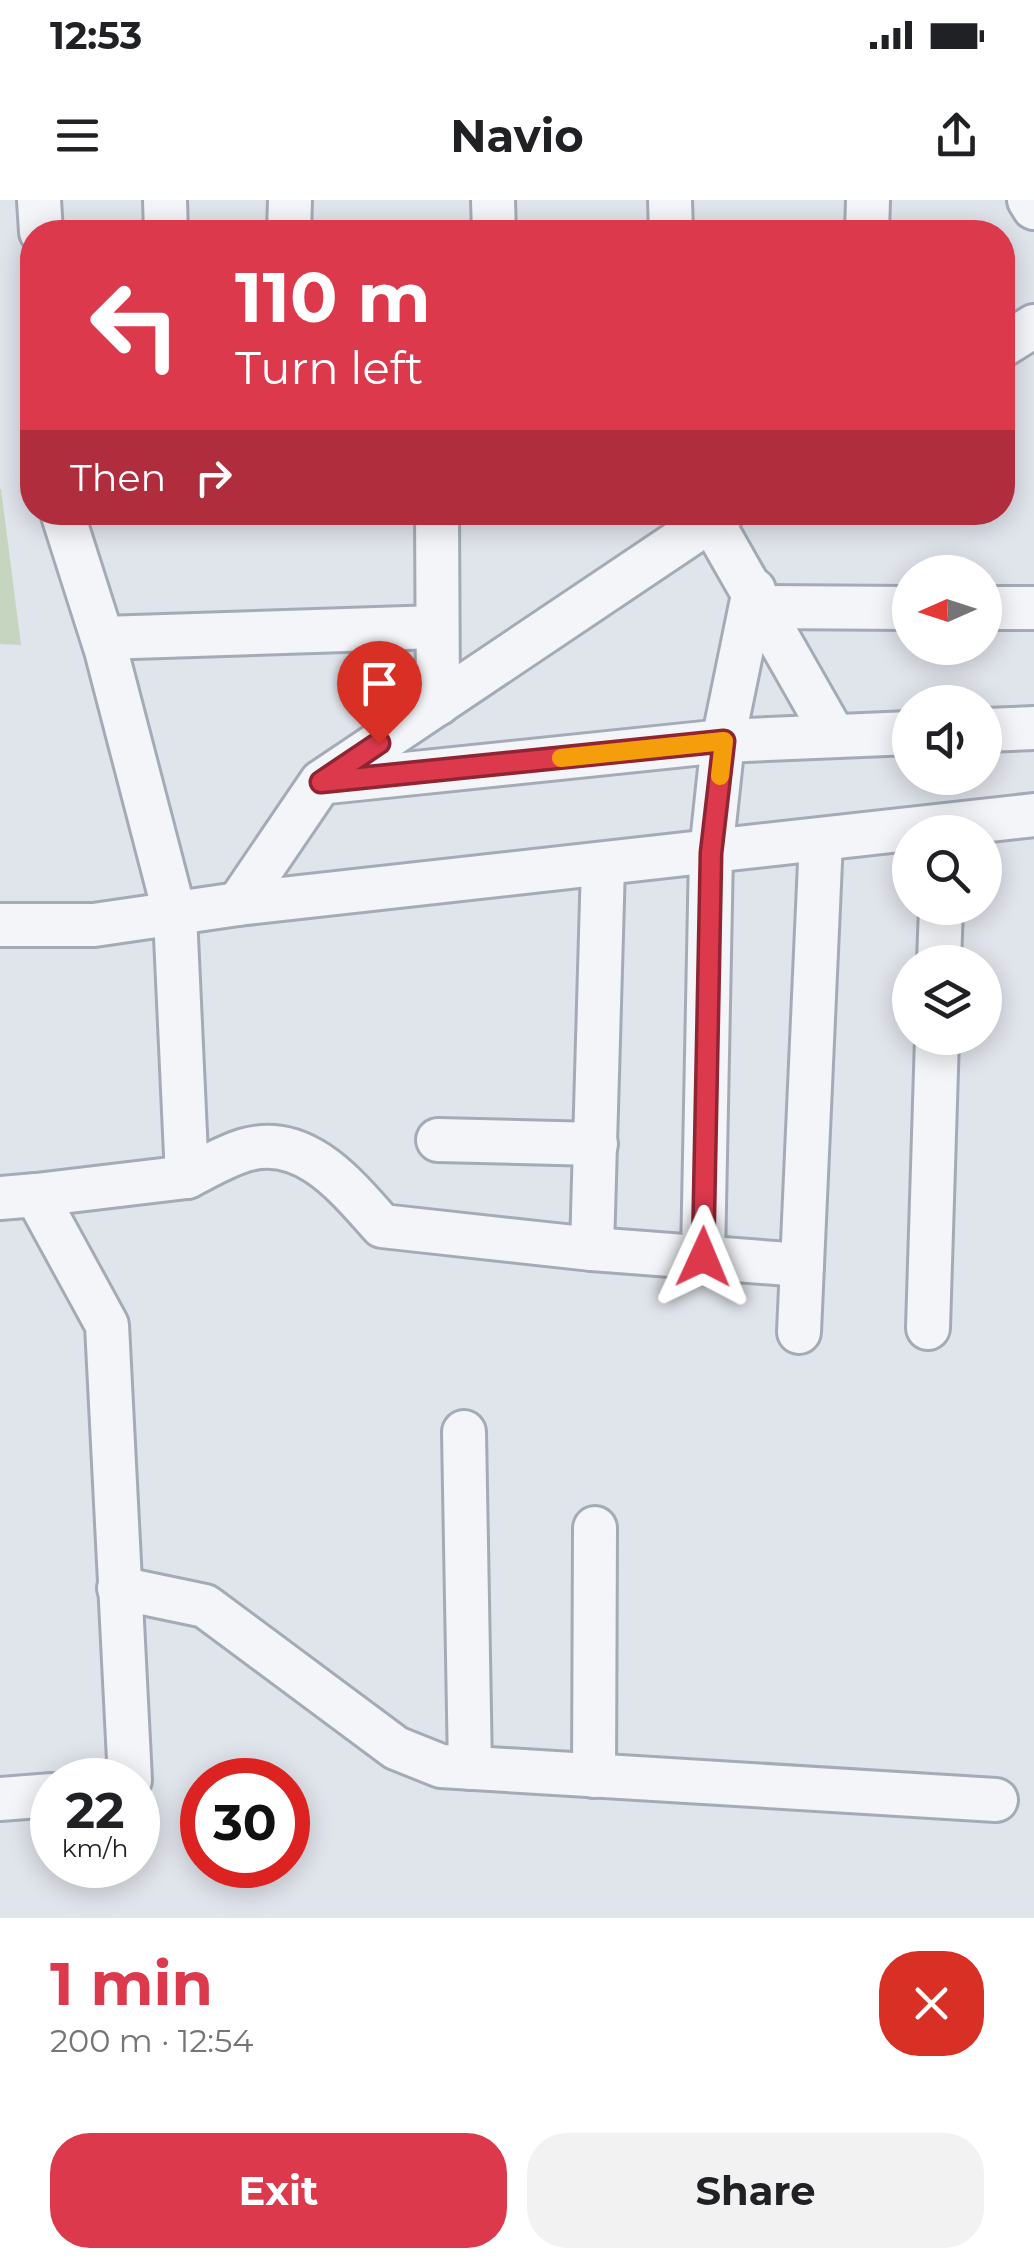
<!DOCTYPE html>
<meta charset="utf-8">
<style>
:root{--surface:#fff;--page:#f2f2f2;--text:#202124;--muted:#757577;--accent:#dc394d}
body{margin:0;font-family:Montserrat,sans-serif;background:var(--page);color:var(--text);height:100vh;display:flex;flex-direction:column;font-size:38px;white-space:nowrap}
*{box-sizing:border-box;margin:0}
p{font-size:32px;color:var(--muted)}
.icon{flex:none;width:55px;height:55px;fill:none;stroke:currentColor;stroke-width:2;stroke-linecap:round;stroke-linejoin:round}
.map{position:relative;height:1718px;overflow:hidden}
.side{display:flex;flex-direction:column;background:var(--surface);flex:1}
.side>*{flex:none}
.hud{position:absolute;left:20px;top:20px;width:995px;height:305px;border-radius:40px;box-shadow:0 5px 25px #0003;background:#dc394d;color:#fff;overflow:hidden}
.needle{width:65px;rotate:267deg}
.tools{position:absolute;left:892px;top:355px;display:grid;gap:20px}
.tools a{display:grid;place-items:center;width:110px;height:110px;border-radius:50%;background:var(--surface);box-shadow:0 5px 25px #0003;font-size:50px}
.speed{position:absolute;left:30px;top:1558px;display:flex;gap:20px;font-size:50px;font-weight:700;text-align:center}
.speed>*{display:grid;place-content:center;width:130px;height:130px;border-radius:50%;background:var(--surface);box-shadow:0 5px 25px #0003;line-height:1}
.speed small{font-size:25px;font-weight:400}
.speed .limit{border:15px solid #d22;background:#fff;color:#111}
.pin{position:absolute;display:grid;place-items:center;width:85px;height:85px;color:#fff;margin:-102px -42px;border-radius:50% 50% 50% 0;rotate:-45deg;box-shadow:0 0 10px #0007}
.pin .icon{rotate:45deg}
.me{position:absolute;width:110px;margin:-55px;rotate:1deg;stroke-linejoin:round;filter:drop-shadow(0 0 8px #0008)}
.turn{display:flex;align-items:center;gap:35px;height:210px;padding:0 50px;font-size:45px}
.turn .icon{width:130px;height:130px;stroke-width:2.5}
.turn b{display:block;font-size:70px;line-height:85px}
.then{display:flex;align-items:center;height:95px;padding:0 50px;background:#0003;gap:20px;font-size:38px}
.round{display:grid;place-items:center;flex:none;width:105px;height:105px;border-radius:40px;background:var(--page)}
.headline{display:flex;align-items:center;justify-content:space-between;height:170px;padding:0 50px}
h1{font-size:60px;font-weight:700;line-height:75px;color:var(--accent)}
.primary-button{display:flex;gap:20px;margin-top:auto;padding:20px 50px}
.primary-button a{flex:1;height:115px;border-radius:40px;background:var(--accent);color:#fff;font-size:40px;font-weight:700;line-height:115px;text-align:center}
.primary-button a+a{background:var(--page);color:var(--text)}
.status{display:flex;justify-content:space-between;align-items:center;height:70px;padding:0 50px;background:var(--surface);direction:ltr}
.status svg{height:28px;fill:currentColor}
header{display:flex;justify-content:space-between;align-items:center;height:130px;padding:0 50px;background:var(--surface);font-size:45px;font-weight:700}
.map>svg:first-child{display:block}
.green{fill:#c5d5c0}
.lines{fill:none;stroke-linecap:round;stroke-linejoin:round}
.minor-casing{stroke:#a5abb6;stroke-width:48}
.minor{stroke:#f3f5f8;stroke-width:42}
.route-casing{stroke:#8f2532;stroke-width:25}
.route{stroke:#dc394d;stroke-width:18}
.slow{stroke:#f59e0b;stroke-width:18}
</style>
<div class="status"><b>12:53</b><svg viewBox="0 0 49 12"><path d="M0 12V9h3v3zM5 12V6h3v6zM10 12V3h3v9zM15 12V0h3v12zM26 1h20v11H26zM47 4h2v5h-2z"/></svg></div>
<header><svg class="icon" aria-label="menu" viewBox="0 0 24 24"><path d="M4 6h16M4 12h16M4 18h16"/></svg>Navio<svg class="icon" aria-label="share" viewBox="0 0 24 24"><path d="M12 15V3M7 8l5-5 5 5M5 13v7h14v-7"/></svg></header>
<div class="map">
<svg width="1034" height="1718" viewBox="0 0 1034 1718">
<rect width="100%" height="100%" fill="#e0e4eb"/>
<!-- green -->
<path class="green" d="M0,289H1L21,445L0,444Z"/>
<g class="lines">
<!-- minor casing -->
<g class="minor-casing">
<g id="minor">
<path d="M39,0L41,32"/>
<path d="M165,0L166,32"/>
<path d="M493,0L494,32"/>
<path d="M670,0L671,32"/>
<path d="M1029,0L1034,8"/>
<path d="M289,32L290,0"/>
<path d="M867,32L868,0"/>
<path d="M1002,146L1034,126"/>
<path d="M437,312L438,504"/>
<path d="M711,320L834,536"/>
<path d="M764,407L910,408"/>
<path d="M985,408H1034"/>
<path d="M103,438L437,427"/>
<path d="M985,530L1034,528"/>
<path d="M328,582L723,541L910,533"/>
<path d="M238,704L321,582L723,312"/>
<path d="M0,725H94L238,704L1034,615"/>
<path d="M939,762L941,708"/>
<path d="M438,940L596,944"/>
<path d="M187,977C205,968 225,956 245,950C305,933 347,987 382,1026L592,1049L802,1065"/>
<path d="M36,995L187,977L175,715L106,450L62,312"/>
<path d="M0,998L36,995L107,1125L130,1580"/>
<path d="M592,1049L603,665"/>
<path d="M703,1057L711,653L723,541L754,390"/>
<path d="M928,1128L937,838"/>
<path d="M799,1132L821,640"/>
<path d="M464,1232L470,1568"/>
<path d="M119,1388L205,1406L396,1548L441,1566L996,1600"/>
<path d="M594,1576L595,1328"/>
<path d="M0,1599L52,1595"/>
</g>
</g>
<!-- minor -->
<use href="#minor" class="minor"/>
</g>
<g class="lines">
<!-- route casing -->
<g class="route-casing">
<path id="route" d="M379,543L321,582L724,541L711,653L703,1057"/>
</g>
<!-- route -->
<use href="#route" class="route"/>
<!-- slow -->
<path class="slow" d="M561,558L724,541L720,576"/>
</g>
</svg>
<div class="tools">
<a><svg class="needle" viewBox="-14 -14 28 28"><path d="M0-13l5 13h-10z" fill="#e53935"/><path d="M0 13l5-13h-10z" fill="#757577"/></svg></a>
<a><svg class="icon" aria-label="sound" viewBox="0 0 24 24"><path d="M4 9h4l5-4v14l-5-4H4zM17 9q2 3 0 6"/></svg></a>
<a><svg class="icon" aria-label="search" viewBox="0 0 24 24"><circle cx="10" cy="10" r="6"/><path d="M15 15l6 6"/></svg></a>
<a><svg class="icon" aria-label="layers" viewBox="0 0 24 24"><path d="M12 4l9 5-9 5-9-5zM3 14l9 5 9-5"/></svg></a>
</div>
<div class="speed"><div>22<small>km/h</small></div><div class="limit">30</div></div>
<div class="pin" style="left:379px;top:543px;background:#d93025"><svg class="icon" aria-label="arrive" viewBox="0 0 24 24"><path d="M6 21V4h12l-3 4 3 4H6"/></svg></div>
<svg class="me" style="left:703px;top:1057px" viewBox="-20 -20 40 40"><path d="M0-17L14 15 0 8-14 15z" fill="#dc394d" stroke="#fff" stroke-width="4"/></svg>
<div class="hud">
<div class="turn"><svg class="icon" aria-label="left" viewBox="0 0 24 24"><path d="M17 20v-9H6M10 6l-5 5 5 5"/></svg><div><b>110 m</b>Turn left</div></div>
<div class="then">Then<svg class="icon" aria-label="right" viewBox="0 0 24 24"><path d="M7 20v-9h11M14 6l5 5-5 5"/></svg></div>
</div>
</div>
<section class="side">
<div class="headline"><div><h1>1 min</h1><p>200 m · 12:54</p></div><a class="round" style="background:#d93025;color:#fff"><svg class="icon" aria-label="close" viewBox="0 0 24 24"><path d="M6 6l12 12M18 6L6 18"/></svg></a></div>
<div class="primary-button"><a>Exit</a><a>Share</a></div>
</section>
